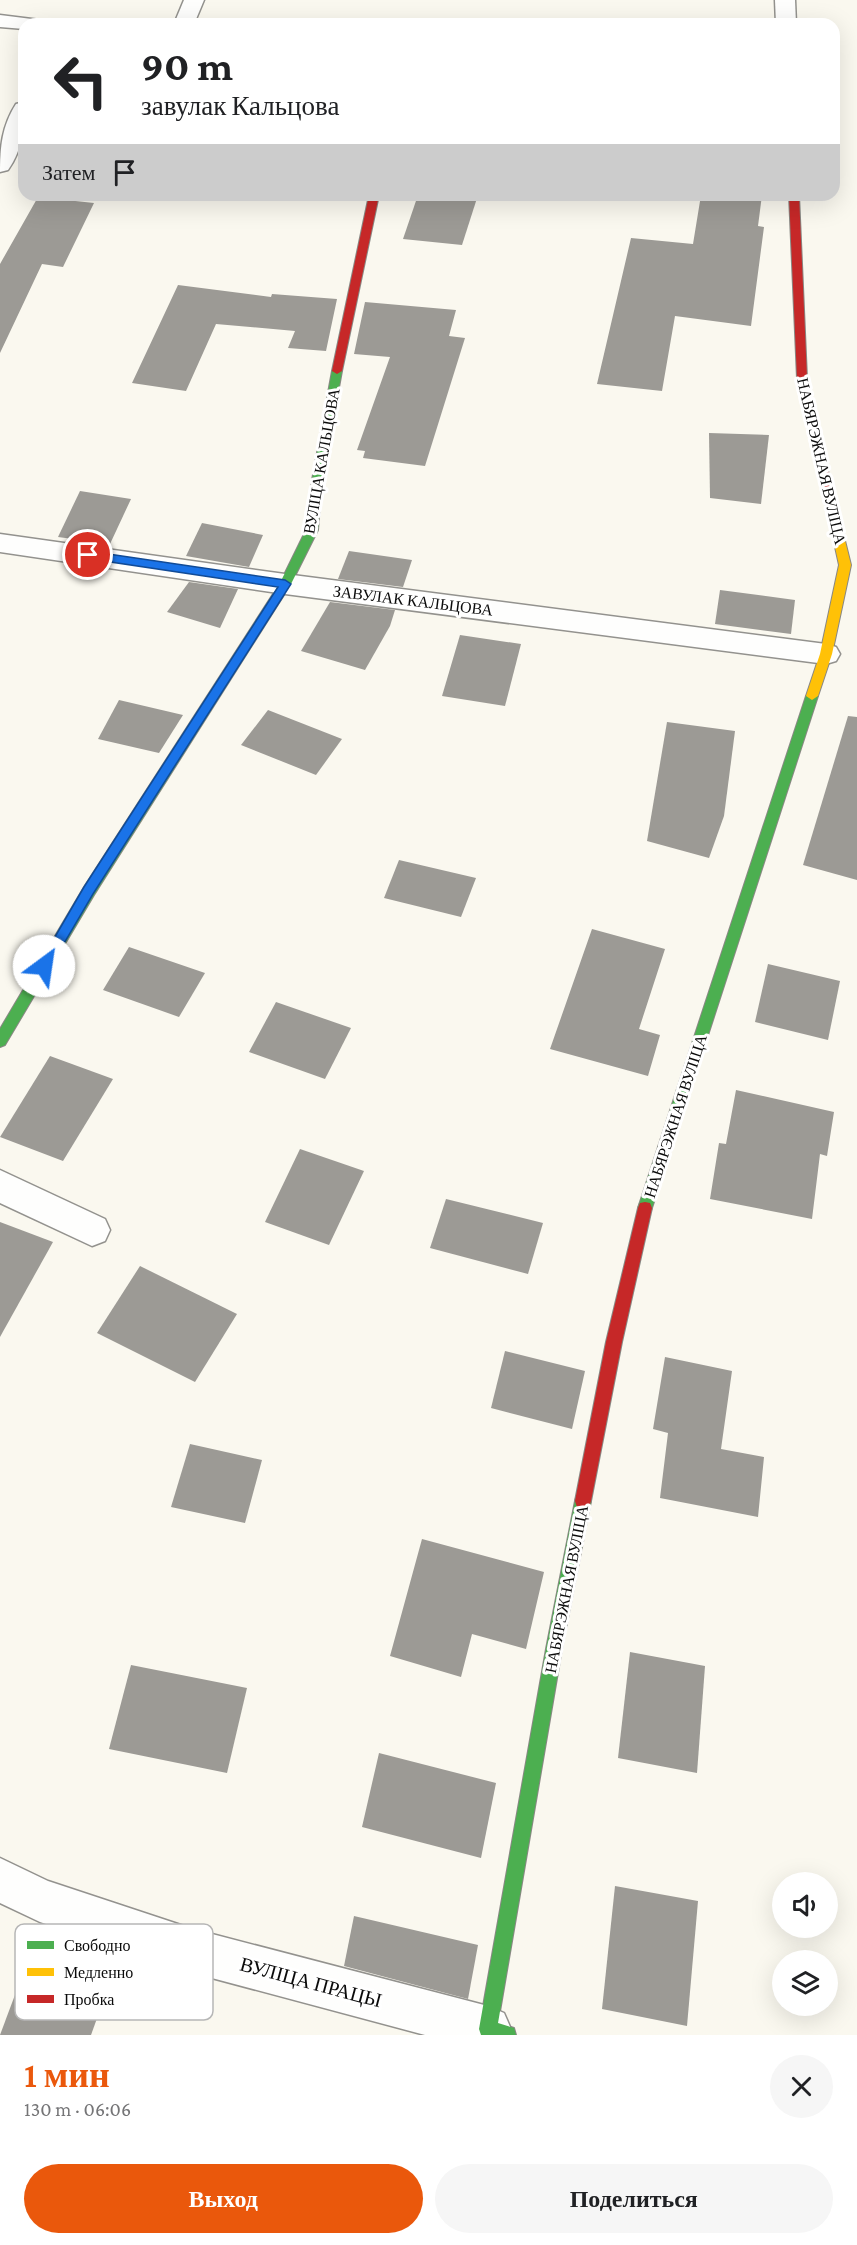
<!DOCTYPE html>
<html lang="ru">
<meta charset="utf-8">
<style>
:root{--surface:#fff;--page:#f6f6f6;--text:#202124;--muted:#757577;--accent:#ea580c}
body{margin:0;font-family:"Crimson Pro",serif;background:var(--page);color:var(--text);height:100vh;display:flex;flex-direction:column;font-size:22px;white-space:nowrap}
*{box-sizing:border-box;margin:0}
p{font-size:20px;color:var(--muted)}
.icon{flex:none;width:33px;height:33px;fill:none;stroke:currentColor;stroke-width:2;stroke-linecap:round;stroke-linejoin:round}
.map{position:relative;height:2035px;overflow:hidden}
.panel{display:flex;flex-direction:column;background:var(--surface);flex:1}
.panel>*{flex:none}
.top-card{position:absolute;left:18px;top:18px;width:822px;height:183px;border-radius:18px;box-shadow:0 6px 24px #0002;background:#fff;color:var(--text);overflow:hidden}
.fabs{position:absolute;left:772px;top:1872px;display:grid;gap:12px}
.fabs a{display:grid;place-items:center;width:66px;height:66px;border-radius:50%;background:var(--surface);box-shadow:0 6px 24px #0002;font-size:30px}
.pin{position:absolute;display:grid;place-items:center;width:51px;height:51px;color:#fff;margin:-26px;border:3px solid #fff;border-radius:50%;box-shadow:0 2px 6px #0007}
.me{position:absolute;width:66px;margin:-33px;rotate:31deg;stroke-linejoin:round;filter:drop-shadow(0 0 4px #0008)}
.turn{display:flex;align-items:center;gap:21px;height:126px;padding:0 24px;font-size:27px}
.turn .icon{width:78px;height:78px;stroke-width:2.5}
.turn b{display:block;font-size:42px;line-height:51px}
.then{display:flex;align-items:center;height:57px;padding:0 24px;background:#0003;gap:12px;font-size:22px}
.round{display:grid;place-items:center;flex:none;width:63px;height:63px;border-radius:32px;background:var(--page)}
.head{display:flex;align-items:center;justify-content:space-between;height:102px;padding:0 24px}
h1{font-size:36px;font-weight:600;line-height:45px;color:var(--accent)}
.button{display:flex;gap:12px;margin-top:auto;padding:12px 24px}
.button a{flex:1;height:69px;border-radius:36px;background:var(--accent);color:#fff;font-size:24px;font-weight:600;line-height:69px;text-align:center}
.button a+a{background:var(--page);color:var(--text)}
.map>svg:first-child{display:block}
.building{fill:#9c9a95}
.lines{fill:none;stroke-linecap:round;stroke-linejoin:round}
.street-casing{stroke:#93928e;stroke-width:3}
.fast-casing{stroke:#898884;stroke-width:2}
.slow-casing{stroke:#898884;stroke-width:2}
.jam-casing{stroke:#898884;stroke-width:2}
.street{fill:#fefefd;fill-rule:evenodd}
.fast{fill:#4caf50;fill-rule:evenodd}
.slow{fill:#ffc107;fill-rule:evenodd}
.jam{fill:#c62828;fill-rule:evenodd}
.route{fill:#1a73e8;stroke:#114b97;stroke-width:1.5}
.labels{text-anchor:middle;stroke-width:6;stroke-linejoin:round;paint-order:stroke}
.street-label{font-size:16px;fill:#0b0b0b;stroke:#fff}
.near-street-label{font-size:20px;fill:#0b0b0b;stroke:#fff}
.key{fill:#fff;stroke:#b6b6b6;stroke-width:1.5}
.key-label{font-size:16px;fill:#0b0b0b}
</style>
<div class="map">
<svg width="857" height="2035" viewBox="0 0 857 2035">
<rect width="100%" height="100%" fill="#faf8ef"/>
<!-- building -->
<g class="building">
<path d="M418,195H478L462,245L403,239Z"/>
<path d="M701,195H762L758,226L764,227L751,326L675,316L662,391L597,384L631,238L693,244Z"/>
<path d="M38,197L94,203L63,267L42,264L0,353V264Z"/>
<path d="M178,285L271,297L272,294L337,299L326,351L288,348L295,331L216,324L186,391L132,383Z"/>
<path d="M365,302L456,310L449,336L465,338L425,466L363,458L365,451L357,450L390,357L354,354Z"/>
<path d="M709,433L769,435L761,504L710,498Z"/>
<path d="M80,491L131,499L110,544L58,537Z"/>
<path d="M202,523L263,535L249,567L186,556Z"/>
<path d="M349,551L412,560L403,587L338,579Z"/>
<path d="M189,582L238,589L220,628L167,612Z"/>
<path d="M720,590L795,600L791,634L715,624Z"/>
<path d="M330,602L395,610L390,626L365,670L301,651Z"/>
<path d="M460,635L521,644L505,706L442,696Z"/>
<path d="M119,700L183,715L159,753L98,739Z"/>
<path d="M268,710L342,739L316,775L241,745Z"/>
<path d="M848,716L857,717V880L803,865Z"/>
<path d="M667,722L735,731L724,816L709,858L647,841Z"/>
<path d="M399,860L476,878L461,917L384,898Z"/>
<path d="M592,929L665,949L639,1029L660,1035L648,1076L550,1049Z"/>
<path d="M129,947L205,973L179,1017L103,990Z"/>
<path d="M768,964L840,981L828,1040L755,1022Z"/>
<path d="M276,1002L351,1028L325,1079L249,1052Z"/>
<path d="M50,1056L113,1079L63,1161L0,1137Z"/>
<path d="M736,1090L834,1112L827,1156L820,1154L812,1219L710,1199L719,1143L726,1144Z"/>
<path d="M300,1149L364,1171L329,1245L265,1222Z"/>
<path d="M446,1199L543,1223L528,1274L430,1248Z"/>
<path d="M0,1222L53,1242L0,1337Z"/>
<path d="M140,1266L237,1314L195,1382L97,1333Z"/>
<path d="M505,1351L585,1371L572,1429L491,1408Z"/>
<path d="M665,1357L732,1371L721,1449L764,1457L758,1517L660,1498L668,1433L653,1429Z"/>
<path d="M190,1444L262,1460L245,1523L171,1507Z"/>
<path d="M422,1539L544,1572L526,1649L472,1634L461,1677L390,1656Z"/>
<path d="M630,1652L705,1666L697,1773L618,1758Z"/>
<path d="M131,1665L247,1688L227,1773L109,1749Z"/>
<path d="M379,1753L496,1783L481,1858L362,1827Z"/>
<path d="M615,1886L698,1901L687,2026L602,2009Z"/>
<path d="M354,1916L478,1945L468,1999L344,1966Z"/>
<path d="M34,1944L113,1974L91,2035H0Z"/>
</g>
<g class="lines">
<!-- street casing -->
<g class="street-casing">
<g id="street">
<path d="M184,0H204L194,24H174Z"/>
<path d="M775,0H795L796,24H776Z"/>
<path d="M0,15L40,20L43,24H24V29L0,27Z"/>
<path d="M24,102C24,127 23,149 8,170L0,172C0,147 2,126 16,104Z"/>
<path d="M0,534L285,574L826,644L836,647L840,654L836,661L826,664L285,594L0,552Z"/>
<path d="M0,1170L105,1219L110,1230L105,1241L92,1246L0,1203Z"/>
<path d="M0,1858L48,1881L193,1929L488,2006L504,2013L511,2029L508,2035H425L193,1973L40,1922L0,1903Z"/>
</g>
</g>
<!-- fast casing -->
<g class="fast-casing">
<g id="fast">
<path d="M337,368L342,371L322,480L318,530L291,584L94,895L5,1045L0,1047V1029L84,887L280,583L306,530L312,480L332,371Z"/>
<path d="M812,692L818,696L652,1208L650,1213L645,1214L640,1213L638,1208L806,696Z"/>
<path d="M583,1493L589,1495L591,1501L562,1649L498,2023L514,2028L516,2035H481L479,2029L546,1649L575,1501L577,1495Z"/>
</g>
</g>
<!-- slow casing -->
<g class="slow-casing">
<path id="slow" d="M827,484L832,488L851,565L832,654L818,696L812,700L806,696L820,654L839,565L822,488Z"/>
</g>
<!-- jam casing -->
<g class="jam-casing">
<g id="jam">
<path d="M369,195H379L342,371L337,374L332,371Z"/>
<path d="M789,195H799L807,378L832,488L827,492L822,488L797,378Z"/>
<path d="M645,1202L650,1203L652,1208L622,1342L591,1501L589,1507L583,1509L577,1507L575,1501L606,1342L638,1208L640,1203Z"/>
</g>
</g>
<!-- street -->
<use href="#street" class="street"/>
<!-- fast -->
<use href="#fast" class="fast"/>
<!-- slow -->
<use href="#slow" class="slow"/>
<!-- jam -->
<use href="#jam" class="jam"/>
</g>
<!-- route -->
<path class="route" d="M88,551L285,580L291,584L93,894L49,969L44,971L38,966L84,887L278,587L84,558V553Z"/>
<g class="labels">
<!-- street labels -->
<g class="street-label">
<text transform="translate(321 461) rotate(-80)" y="6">ВУЛІЦА КАЛЬЦОВА</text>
<text transform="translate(822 461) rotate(77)" y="6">НАБЯРЭЖНАЯ ВУЛІЦА</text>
<text transform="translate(413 600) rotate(7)" y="6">ЗАВУЛАК КАЛЬЦОВА</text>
<text transform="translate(675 1116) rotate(-72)" y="6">НАБЯРЭЖНАЯ ВУЛІЦА</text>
<text transform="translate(566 1589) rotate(-79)" y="6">НАБЯРЭЖНАЯ ВУЛІЦА</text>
</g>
<!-- near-street labels -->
<g class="near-street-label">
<text transform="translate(311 1982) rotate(15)" y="7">ВУЛІЦА ПРАЦЫ</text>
</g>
</g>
<!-- legend -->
<rect x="15" y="1924" width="198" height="96" rx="9" class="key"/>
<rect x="27" y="1941" width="27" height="8" fill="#4caf50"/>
<rect x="27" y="1968" width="27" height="8" fill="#ffc107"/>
<rect x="27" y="1995" width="27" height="8" fill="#c62828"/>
<g class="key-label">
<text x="64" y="1951">Свободно</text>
<text x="64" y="1978">Медленно</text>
<text x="64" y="2005">Пробка</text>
</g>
</svg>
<div class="fabs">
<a><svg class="icon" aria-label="sound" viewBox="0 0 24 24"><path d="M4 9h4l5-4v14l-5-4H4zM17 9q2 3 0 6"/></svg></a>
<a><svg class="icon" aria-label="layers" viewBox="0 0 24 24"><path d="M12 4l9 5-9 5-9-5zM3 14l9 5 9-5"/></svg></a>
</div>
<div class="pin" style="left:88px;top:555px;background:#d93025"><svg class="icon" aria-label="arrive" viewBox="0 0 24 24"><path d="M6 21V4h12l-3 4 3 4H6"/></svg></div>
<svg class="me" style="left:44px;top:966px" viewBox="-20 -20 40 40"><circle r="19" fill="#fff"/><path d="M0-13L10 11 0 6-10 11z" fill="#1a73e8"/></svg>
<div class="top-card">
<div class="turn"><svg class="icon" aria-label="left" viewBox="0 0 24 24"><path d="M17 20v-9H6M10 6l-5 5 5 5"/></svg><div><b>90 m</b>завулак Кальцова</div></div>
<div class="then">Затем<svg class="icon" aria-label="arrive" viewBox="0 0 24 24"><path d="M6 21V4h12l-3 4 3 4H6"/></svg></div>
</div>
</div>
<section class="panel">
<div class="head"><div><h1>1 мин</h1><p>130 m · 06:06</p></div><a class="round"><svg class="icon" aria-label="close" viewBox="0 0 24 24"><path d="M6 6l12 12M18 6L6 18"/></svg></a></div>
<div class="button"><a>Выход</a><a>Поделиться</a></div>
</section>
